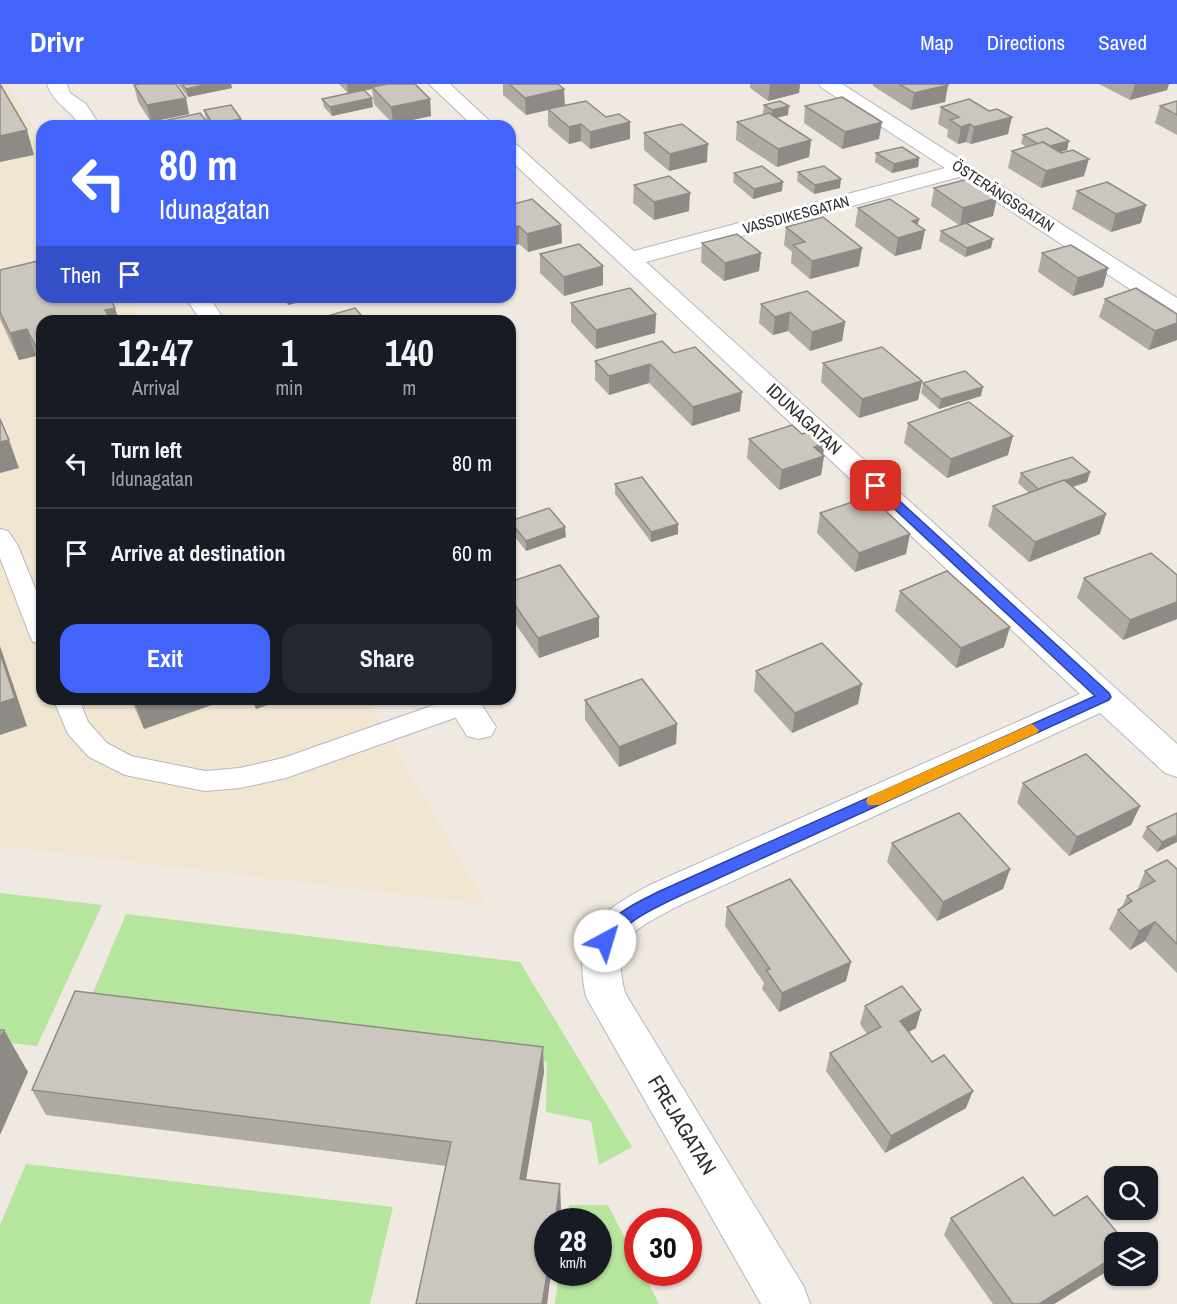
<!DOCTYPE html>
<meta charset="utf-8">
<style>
:root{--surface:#171b24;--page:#242831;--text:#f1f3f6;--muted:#9ea1a6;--line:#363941;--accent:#4264fb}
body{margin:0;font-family:"Archivo Narrow",sans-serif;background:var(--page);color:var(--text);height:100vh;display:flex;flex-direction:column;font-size:22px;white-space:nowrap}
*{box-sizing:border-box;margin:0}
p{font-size:20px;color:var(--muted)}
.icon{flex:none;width:33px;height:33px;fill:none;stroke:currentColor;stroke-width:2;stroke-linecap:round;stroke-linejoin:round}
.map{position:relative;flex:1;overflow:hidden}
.panel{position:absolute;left:36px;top:231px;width:480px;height:390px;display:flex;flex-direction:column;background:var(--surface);border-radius:18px;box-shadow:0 2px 4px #0004}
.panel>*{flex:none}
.banner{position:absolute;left:36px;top:36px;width:480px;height:183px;border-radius:18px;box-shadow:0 2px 4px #0004;background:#4264fb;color:#fff;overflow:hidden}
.controls{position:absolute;left:1104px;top:1082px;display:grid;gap:12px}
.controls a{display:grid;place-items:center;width:54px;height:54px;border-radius:12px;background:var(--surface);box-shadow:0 2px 4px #0004;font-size:30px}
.speed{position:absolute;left:534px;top:1124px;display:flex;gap:12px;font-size:30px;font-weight:700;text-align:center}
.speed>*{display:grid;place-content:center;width:78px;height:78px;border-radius:50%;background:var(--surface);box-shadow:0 2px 4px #0004;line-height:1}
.speed small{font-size:15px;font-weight:400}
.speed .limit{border:9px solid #d22;background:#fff;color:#111}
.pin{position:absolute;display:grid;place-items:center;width:51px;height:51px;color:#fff;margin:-26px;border-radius:12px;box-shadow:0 3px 9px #0006}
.me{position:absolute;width:66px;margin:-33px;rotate:39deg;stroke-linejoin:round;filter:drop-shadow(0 0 4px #0008)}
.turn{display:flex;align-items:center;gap:21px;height:126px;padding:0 24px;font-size:27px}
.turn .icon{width:78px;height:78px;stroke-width:2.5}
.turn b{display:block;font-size:42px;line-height:51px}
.then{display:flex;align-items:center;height:57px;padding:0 24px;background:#0003;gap:12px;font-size:22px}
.eta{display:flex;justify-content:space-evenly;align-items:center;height:102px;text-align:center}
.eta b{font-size:36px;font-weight:700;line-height:42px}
.action{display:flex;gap:12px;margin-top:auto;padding:12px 24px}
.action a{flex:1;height:69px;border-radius:18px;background:var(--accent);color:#fff;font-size:24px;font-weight:700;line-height:69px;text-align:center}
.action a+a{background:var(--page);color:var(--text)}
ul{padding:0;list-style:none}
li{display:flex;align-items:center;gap:18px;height:90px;padding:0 24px;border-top:2px solid var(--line)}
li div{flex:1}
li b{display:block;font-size:22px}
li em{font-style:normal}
header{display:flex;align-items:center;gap:36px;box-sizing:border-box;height:84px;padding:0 30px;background:var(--accent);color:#fff}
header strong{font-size:28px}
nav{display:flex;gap:33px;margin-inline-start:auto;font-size:21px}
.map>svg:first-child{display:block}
.education{fill:#f0e6d1}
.green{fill:#b6e59e}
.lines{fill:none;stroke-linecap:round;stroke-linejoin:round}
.lane-casing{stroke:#b4b7c1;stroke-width:2}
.street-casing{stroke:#b4b7c1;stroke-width:2}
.lane{fill:#fff;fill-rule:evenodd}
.street{fill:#fff;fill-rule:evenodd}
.wall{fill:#afaba4}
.shaded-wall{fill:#8e8b86}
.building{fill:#cbc7bf;stroke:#8e8b86;stroke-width:1.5}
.route{fill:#4264fb;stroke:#2b41a3;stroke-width:1.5}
.slow{fill:#f59e0b}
.labels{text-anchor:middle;stroke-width:6;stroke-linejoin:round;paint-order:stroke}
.far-street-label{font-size:15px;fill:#2e2e2e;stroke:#fff}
.street-label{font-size:18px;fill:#2e2e2e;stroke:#fff}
.near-street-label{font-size:21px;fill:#2e2e2e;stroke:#fff}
</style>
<header>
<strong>Drivr</strong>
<nav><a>Map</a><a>Directions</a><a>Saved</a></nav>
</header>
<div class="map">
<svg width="1177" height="1220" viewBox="0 0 1177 1220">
<rect width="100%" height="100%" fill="#efe9e1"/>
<!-- education -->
<path class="education" d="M0,0H9L42,58V213H129L143,237H42V615H367L487,821L0,762Z"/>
<!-- green -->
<g class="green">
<path d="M0,809L102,821L37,962L0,958Z"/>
<path d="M126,830L520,878L632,1063L599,1081L591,1037L546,1028L547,978L89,918Z"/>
<path d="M26,1080L393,1123L370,1220H0V1141Z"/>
<path d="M569,1121H608L637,1178L638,1188H643L659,1220H555L559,1188H598V1137H567Z"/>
</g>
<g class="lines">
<!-- lane casing -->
<g class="lane-casing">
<g id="lane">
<path d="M0,445L8,447L18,462L42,521V560L33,558L30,552L0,474Z"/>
<path d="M53,615H79L88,638L107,659L131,672L205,687L240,684L283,674L451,615H475L478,620L474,627L286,694L240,704L205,707L125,691L89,673L68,650Z"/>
</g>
</g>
<!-- street casing -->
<g class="street-casing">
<g id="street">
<path d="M47,0H67L70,9L86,20L100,42H80C69,23 54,21 47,0Z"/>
<path d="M429,0H450L495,42H473Z"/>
<path d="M819,0H842L1177,214V232L1168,230L959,93L646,178L1177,660V693L1165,689L1100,629L678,822C633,847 611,852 625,909L804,1203L810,1220H761L586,913C572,847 597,829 652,800L1080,610L510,76V59L517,61L634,167L945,84L822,4Z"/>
<path d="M185,213H209L225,237H201Z"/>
<path d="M444,615H478L496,643L491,652L479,655L467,652Z"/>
</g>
</g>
<!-- lane -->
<use href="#lane" class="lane"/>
<!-- street -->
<use href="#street" class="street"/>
</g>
<!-- wall -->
<g class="wall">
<path d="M178,0H231L232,4L188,13Z"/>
<path d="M339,0H415L430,15L431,32L393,40L374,20L372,5L364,6L373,23L332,32L324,23L322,15L348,9Z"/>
<path d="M503,0H560L559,1L565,21L606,33L630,38V55L590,65L581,57L569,60L548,42V26L526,31L503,11Z"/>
<path d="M750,0H800L799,9L768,17L750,4Z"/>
<path d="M873,0H946L948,1L945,18L911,26L873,2Z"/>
<path d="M1099,0H1169L1167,6L1130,16Z"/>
<path d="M134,1L189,30L151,38L138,18Z"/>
<path d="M1177,17V51L1155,39L1160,22Z"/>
<path d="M764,21L788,31L776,34L811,56L809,73L777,83L736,56L737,38L765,31L763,30Z"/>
<path d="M805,22L879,55L842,65L804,39Z"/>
<path d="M941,23L1008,50L971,60L966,58L958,60L947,53L948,46L938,40Z"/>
<path d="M204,26L241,35L242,42H160L159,38L210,42L206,35Z"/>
<path d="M644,49L707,78L669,87L644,66Z"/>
<path d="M1023,51L1067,66L1060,68L1084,92L1041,104L1008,84L1012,67L1026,63L1021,59Z"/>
<path d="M876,69L919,74L918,83L892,89L875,78Z"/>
<path d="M798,88L840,104L814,110L797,97Z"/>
<path d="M734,89L782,107L753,115L733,98Z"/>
<path d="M634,101L689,127L654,136L633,119Z"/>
<path d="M934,104L993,132L967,139L991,164L965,173L939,157L941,147L959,141L931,122Z"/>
<path d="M1077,107L1146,121L1141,139L1111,148L1072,125Z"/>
<path d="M510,121L561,141L562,159L528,168L519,160L510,163Z"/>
<path d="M858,124L918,141L921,165L895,172L855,142Z"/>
<path d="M786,143L859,182L810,195L791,179L792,168L784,161Z"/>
<path d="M702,159L761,169L759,187L724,197L701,178Z"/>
<path d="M1042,169L1108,184L1103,203L1073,212L1038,188Z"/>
<path d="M540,170L603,201L564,212L540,189Z"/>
<path d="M0,186L42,237V284L36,272L19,276L0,235Z"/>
<path d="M283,213H318L288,221Z"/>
<path d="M1105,215L1177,230V256L1149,266L1099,233Z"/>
<path d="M571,219L656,230L655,249L596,265L571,238Z"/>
<path d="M761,220L845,238L842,257L810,267L788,247L773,251L759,239Z"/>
<path d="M674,269L740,327L692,342L649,299L609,311L595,296V277Z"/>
<path d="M823,279L922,297L918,316L859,334L821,298Z"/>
<path d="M923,299L981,312L939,325L921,309Z"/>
<path d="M908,339L1008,371L947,394L904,359Z"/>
<path d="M749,355L823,371L824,372L821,391L779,406L747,374Z"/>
<path d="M1090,388L1087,398L1073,403L1100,450L1029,478L988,442L993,422L1029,409L1018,399L1021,389Z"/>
<path d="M615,400L678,450L651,458L615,410Z"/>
<path d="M820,429L906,470L855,488L817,449Z"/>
<path d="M510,436L566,453L526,467L510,447Z"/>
<path d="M1177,491V535L1123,556L1077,514L1084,494Z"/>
<path d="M510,498L599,533V553L539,574L510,532Z"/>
<path d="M900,507L1004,563L956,584L895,527Z"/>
<path d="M756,587L858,620L792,649L754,607Z"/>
<path d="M131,615H228L144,645Z"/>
<path d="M251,615H283L256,625Z"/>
<path d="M585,616L677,640L676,660L619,683L585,636Z"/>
<path d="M1023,699L1140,722L1131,741L1069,772L1017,719Z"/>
<path d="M1177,729V758L1157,768L1142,753L1147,743Z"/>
<path d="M892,759L1010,785L1003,805L937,837L887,778Z"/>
<path d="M1177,785V889L1145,857L1130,866L1109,845L1118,826L1122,823L1127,812L1137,807L1145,787Z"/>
<path d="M727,823L846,897L779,928L762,905L764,899L725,842Z"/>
<path d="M865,922L916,944L908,948L966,1024L885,1069L826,987L830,969L867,950L860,940Z"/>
<path d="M544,988L526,1096L561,1124L559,1137H548V1188H551L547,1220L446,1082L46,1031L32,1006Z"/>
<path d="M1054,1132L1114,1158V1183L1054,1220H993L944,1151L951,1134Z"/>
</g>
<!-- shaded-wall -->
<g class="shaded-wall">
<path d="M208,0H231L232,4L188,13L186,5Z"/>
<path d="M347,0H395L372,3V5L348,10Z"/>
<path d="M770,0H800L799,9L768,17Z"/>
<path d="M1135,0H1169L1167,6L1130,16Z"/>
<path d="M948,1L945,18L911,26L914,9Z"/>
<path d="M564,5L565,22L526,31L525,14Z"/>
<path d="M186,14L189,30L151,38L147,21Z"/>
<path d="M372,14L373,23L332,32L330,23Z"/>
<path d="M430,15L431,32L393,40L391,23Z"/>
<path d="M789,22L788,31L772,35V26Z"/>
<path d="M1012,33L1008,50L971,60L974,43Z"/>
<path d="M241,35L242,42H213V40Z"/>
<path d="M630,38V55L590,65V48Z"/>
<path d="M882,38L879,55L842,65L845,48Z"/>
<path d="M581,40V57L569,60V43Z"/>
<path d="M970,40L966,58L958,60L961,43Z"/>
<path d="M27,46L34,71L0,78V52Z"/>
<path d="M811,56L809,73L777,83L778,65Z"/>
<path d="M1069,57L1067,66L1042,73L1045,64Z"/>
<path d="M708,60L707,78L669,87L670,70Z"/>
<path d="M919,74L918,83L892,89L894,80Z"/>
<path d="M1089,75L1084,92L1041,104L1046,87Z"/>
<path d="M841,95L840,104L814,110L815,101Z"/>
<path d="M783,98L782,107L753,115L754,105Z"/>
<path d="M690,109L689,127L654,136V118Z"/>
<path d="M997,114L993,132L960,142L963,124Z"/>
<path d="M1146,121L1141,139L1111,148L1116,130Z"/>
<path d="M919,135L916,149L925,146L921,165L895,172L898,154L912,137Z"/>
<path d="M561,141L562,159L528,168L527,150Z"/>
<path d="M519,142V160L510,163V144Z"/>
<path d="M993,155L991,164L965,173L967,164Z"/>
<path d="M862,164L859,182L810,195L812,177Z"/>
<path d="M761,169L759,187L724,197L725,179Z"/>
<path d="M603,182V201L564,212V193Z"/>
<path d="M1108,184L1103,203L1073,212L1078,194Z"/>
<path d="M287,213H318L288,221Z"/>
<path d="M115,224L119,237H108L105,226Z"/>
<path d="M790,228L788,247L773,251L775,233Z"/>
<path d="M656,230L655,249L596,265V246Z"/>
<path d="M845,238L842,257L810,267L812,248Z"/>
<path d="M1177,239V256L1149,266L1155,247Z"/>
<path d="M27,245L36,272L19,276L10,249Z"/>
<path d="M650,280L649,299L609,311V292Z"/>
<path d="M922,297L918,316L859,334L862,315Z"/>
<path d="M983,303L981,312L939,325L941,315Z"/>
<path d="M742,308L740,327L692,342L693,323Z"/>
<path d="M1013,352L1008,371L947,394L951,375Z"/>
<path d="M9,356L19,384L0,389V358Z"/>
<path d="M825,359L823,372H824L821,391L779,406L782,386L814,363Z"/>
<path d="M1090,388L1087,398L1036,415L1038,405Z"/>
<path d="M1106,430L1100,450L1029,478L1035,458Z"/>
<path d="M678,440V450L651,458V448Z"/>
<path d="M565,443L566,453L526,467V457Z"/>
<path d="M910,450L906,470L855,488L859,469Z"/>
<path d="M1177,518V535L1123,556L1130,536Z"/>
<path d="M599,533V553L539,574L538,554Z"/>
<path d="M1010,543L1004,563L956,584L961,564Z"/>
<path d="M0,562L27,642L0,651Z"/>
<path d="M862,600L858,620L792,649L795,629Z"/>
<path d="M138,615H228L144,645L134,616Z"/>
<path d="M254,615H283L256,625Z"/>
<path d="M677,640L676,660L619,683V663Z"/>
<path d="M1140,722L1131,741L1069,772L1077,753Z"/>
<path d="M1177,751V758L1157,768L1162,758Z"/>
<path d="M1010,785L1003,805L937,837L943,818Z"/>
<path d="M1155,838L1145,857L1130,866L1139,847Z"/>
<path d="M851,878L846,897L779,928L782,909Z"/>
<path d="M921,926L916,944L894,956L900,937Z"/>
<path d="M4,946L28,988L0,1051V955Z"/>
<path d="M543,963L544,988L522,1119L520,1095Z"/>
<path d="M973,1007L966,1024L885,1069L891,1052Z"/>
<path d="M560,1100L561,1124L559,1137H555Z"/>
<path d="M1114,1173V1183L1054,1220H1039Z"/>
<path d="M548,1184V1188H551L547,1220H542Z"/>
</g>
<!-- building -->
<g class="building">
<path d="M0,0L27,46L0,52Z"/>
<path d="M140,0H176L186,14L147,21L134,1Z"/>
<path d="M182,0H208L186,5Z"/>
<path d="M388,0H415L430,15L391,23L372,3Z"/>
<path d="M509,0H558L564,5L525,14Z"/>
<path d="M899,0H946L948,1L914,9Z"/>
<path d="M364,6L372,14L330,23L322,15Z"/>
<path d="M842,13L882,38L845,48L805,22Z"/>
<path d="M969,15L989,27L997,25L1012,33L974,43L970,40L961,43L950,36L959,33L941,23Z"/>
<path d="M586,17L606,33L619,30L630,38L590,48L581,40L569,43L548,25Z"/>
<path d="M780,17L789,22L772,26L764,21Z"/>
<path d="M1177,17V31L1160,22Z"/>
<path d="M231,21L241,35L213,40L204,26Z"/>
<path d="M200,29L210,42H162L159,38Z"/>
<path d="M769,29L811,56L778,65L737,38Z"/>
<path d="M682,40L708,60L670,70L644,49Z"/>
<path d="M1047,44L1069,57L1050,62L1043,58L1038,60L1023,51Z"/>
<path d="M1043,58L1061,69L1073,66L1089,75L1046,87L1012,67Z"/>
<path d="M902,63L919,74L894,80L876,69Z"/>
<path d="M762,82L783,98L754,105L734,89Z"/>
<path d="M824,82L841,95L815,101L798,88Z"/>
<path d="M669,92L690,109L654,118L634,101Z"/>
<path d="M968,95L997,114L963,124L934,104Z"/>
<path d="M1107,98L1146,121L1116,130L1077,107Z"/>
<path d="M532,115L561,141L527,150L519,142L510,144V121Z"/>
<path d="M890,115L919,135L912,137L925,146L898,154L858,124Z"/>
<path d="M823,133L862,164L812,177L793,161L805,158L786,143Z"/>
<path d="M966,139L993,155L967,164L941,147Z"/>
<path d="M737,150L761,169L725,179L702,159Z"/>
<path d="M579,160L603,182L564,193L540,170Z"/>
<path d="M1071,161L1108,184L1078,194L1042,169Z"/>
<path d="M42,176V213H109L115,224L105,226L111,237H42V275L27,245L10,249L0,228V186Z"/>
<path d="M630,204L656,230L596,246L571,219Z"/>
<path d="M1136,204L1177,230V239L1155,247L1105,215Z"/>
<path d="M807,207L845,238L812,248L790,228L775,233L761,220Z"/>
<path d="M355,224L366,237H314L313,236Z"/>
<path d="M662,257L674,269L695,263L742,308L693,323L650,280L609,292L595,277Z"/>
<path d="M882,263L922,297L862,315L823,279Z"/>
<path d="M965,287L983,303L941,315L923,299Z"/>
<path d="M969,318L1013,352L951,375L908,339Z"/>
<path d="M0,335L9,356L0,358Z"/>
<path d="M792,341L802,350L811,347L825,359L814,363L824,372L782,386L749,355Z"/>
<path d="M1072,373L1090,388L1064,397V396L1038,405L1021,389Z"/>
<path d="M642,393L678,440L651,448L615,400Z"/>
<path d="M1064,396L1106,430L1035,458L993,422Z"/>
<path d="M870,412L910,450L859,469L820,429Z"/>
<path d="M549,424L565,443L526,457L510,437Z"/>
<path d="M1151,469L1177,491V518L1130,536L1084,494Z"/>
<path d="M560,481L599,533L538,554L510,514V498Z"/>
<path d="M947,487L1010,543L961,564L900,507Z"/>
<path d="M822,559L862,600L795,629L756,587Z"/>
<path d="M0,569L15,614L0,619Z"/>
<path d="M642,595L677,640L619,663L585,616Z"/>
<path d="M1086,670L1140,722L1077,753L1023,699Z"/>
<path d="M959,729L1010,785L943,818L892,759Z"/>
<path d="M1177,729V751L1162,758L1147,743Z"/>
<path d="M1167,776L1177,785V860L1155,838L1139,847L1118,826L1132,817L1127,812L1155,797L1145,787Z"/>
<path d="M790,795L851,878L782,909L766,886L770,885L727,823Z"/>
<path d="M902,902L921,926L900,937L932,978L944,971L973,1007L891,1052L830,969L881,943L865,922Z"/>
<path d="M75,907L543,963L520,1095L560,1100L555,1137H548V1184L542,1220H416L451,1058L32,1006Z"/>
<path d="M0,946H4L0,955Z"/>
<path d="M1023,1093L1054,1132L1087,1112L1125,1158H1114V1173L1039,1220H1013L951,1134Z"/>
</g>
<!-- route -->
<path class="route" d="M876,398L880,399L1109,609L1111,613L1109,616L671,816C647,828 625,837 611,862L605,864L599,862L597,857C611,829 634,820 660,807L1095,612L872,404L870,402Z"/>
<!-- slow -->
<path class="slow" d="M1032,640L1039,646L1037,649L879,721H868L866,717L868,713Z"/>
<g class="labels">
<!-- far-street labels -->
<g class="far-street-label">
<text transform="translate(1003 112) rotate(33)" y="5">ÖSTERÄNGSGATAN</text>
<text transform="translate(796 131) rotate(-15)" y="5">VASSDIKESGATAN</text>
</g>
<!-- street labels -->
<g class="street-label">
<text transform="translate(804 335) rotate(43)" y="6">IDUNAGATAN</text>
</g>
<!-- near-street labels -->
<g class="near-street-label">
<text transform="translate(682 1041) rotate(59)" y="7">FREJAGATAN</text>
</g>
</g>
</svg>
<div class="controls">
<a><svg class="icon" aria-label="search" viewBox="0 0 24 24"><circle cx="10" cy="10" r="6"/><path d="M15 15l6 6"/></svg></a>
<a><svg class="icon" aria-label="layers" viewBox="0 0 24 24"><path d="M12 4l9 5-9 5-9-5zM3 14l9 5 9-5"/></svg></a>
</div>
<div class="speed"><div>28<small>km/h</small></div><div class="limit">30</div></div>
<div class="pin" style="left:876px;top:402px;background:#d93025"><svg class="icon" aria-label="arrive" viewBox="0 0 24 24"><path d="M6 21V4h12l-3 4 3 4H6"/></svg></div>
<svg class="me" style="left:605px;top:857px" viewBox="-20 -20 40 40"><circle r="19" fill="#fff"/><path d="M0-13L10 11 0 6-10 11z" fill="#4264fb"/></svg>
<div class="banner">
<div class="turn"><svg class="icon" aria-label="left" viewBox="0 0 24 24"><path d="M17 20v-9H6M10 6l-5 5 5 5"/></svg><div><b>80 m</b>Idunagatan</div></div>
<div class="then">Then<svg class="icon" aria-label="arrive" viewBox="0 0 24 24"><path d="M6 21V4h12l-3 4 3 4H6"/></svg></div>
</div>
<section class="panel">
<div class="eta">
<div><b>12:47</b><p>Arrival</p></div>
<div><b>1</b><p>min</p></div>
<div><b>140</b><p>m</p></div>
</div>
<ul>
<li><svg class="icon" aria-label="left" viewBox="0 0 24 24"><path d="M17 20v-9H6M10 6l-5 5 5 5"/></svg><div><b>Turn left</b><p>Idunagatan</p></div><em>80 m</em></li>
<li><svg class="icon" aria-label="arrive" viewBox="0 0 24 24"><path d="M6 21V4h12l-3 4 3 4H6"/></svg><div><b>Arrive at destination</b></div><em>60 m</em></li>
</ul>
<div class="action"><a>Exit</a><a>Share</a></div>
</section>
</div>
